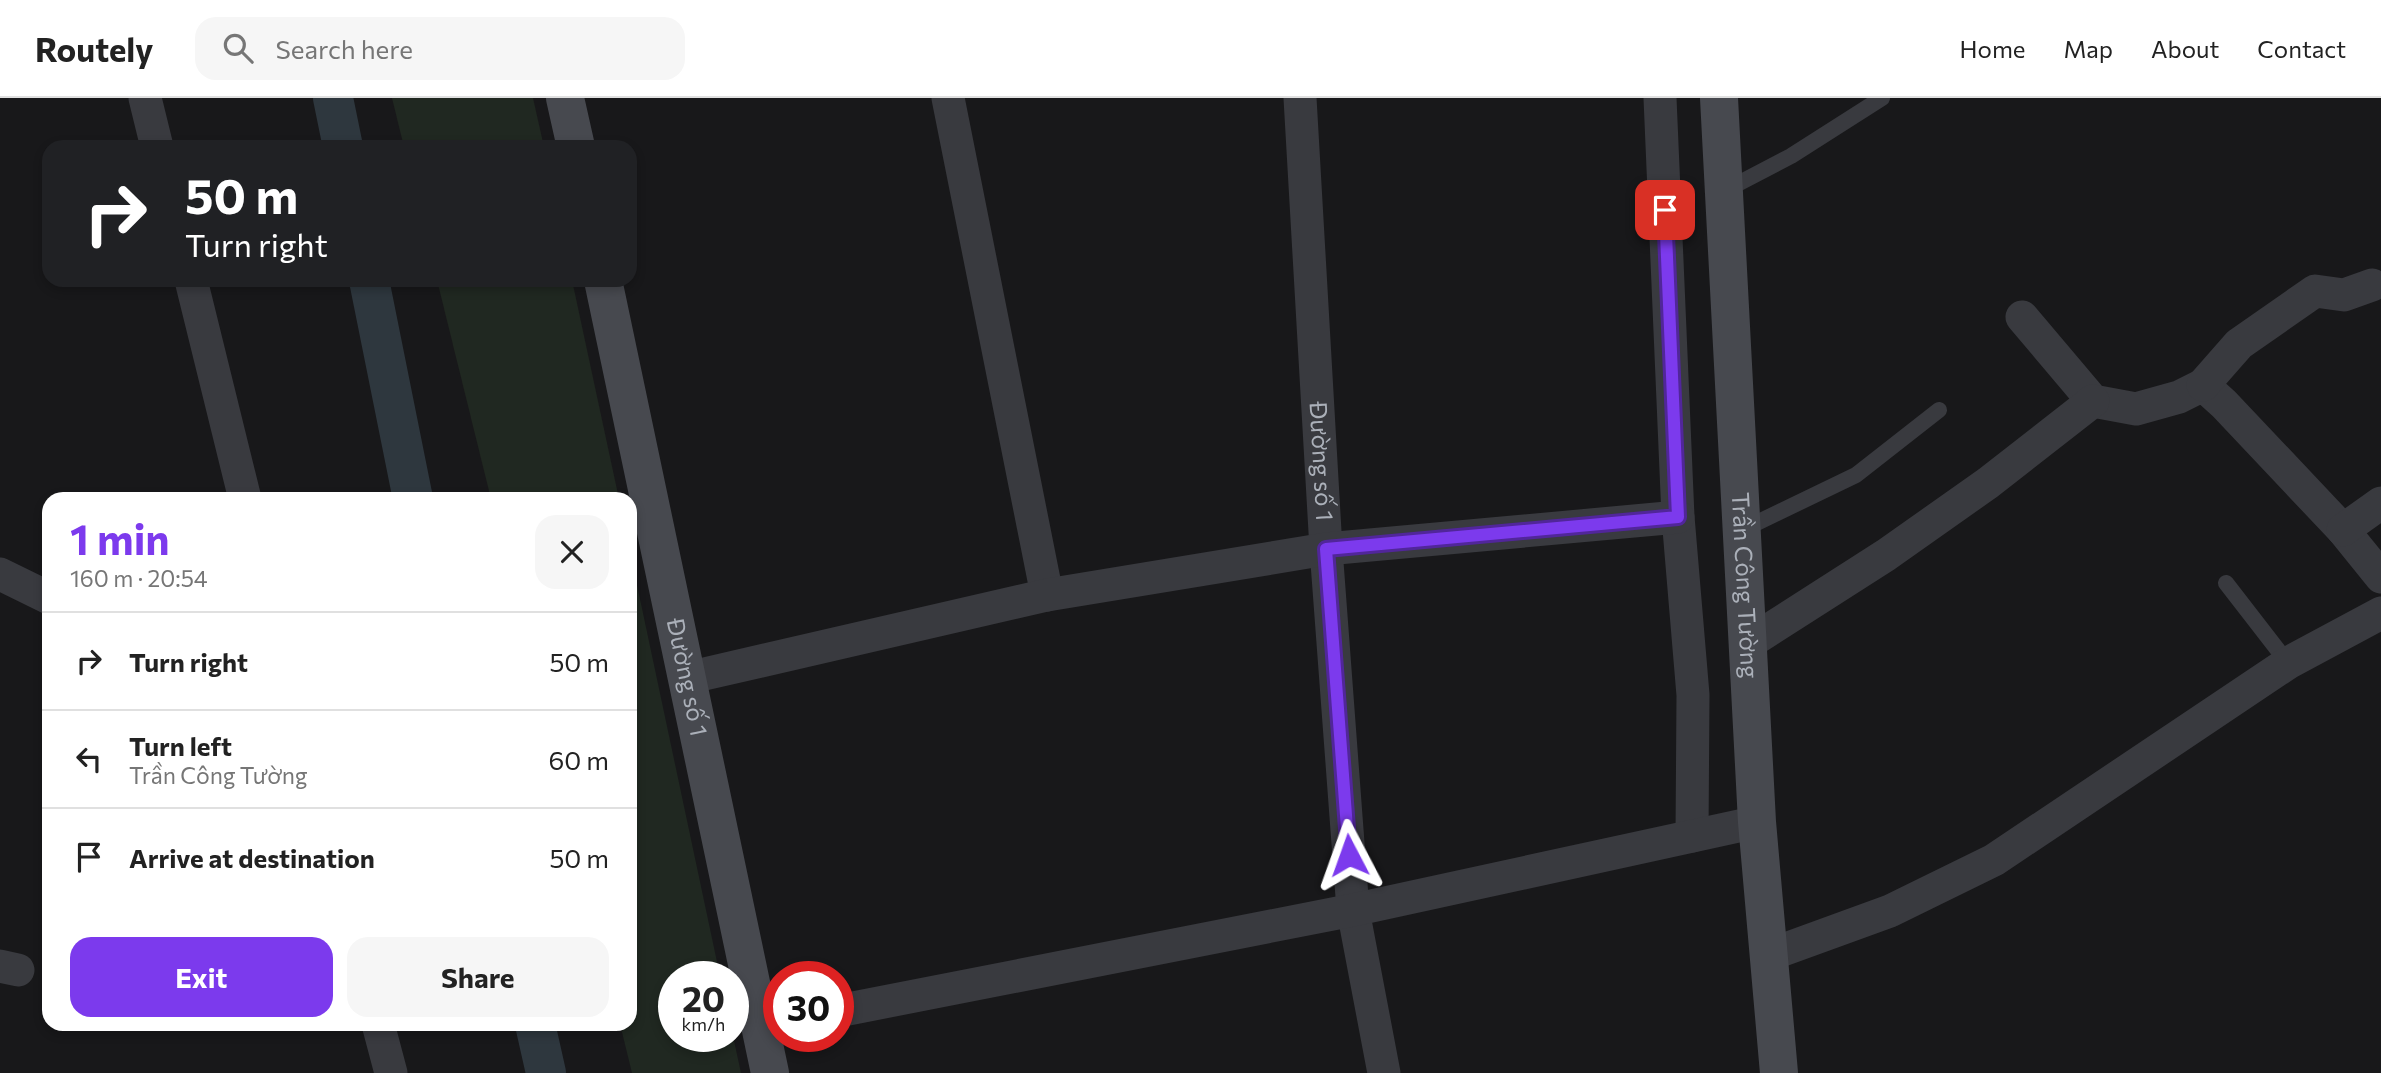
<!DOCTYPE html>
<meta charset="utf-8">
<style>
:root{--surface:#fff;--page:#f6f6f6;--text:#222;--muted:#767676;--line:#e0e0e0;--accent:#7c3aed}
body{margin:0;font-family:Commissioner,sans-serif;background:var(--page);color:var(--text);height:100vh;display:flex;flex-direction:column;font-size:26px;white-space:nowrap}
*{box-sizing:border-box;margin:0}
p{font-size:23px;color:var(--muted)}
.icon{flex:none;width:38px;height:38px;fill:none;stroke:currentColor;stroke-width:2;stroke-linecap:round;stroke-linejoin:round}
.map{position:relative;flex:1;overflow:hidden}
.panel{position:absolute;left:42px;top:394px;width:595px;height:539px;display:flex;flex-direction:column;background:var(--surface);border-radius:21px;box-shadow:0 4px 10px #0003}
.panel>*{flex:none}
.guide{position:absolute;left:42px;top:42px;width:595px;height:147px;border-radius:21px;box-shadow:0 4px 10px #0003;background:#202124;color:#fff;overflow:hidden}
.speed{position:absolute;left:658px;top:863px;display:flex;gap:14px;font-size:35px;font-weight:700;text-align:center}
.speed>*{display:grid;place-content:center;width:91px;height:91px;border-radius:50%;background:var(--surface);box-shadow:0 4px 10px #0003;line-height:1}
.speed small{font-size:18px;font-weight:400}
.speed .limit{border:10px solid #d22;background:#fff;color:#111}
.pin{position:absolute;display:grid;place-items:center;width:60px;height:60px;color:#fff;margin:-30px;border-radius:14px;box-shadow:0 4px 10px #0006}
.me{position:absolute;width:77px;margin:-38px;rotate:356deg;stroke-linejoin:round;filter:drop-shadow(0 0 5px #0008)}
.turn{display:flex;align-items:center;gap:24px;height:147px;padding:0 28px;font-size:32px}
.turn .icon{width:91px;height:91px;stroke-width:2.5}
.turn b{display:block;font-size:49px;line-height:60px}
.round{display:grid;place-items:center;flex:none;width:74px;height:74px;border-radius:21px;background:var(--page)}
.headline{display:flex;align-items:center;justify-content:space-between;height:119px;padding:0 28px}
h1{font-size:42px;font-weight:700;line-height:52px;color:var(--accent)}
.action{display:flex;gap:14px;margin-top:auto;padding:14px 28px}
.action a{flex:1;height:80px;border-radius:21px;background:var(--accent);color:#fff;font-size:28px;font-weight:700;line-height:80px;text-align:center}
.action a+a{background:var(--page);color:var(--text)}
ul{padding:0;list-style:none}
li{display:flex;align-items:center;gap:21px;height:98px;padding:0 28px;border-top:2px solid var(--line)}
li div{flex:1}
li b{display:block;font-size:26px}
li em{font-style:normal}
header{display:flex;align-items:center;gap:42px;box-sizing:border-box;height:98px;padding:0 35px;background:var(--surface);border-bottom:2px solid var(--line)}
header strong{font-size:33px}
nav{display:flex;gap:38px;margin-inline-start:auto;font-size:24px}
.search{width:490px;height:63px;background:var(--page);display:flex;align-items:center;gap:18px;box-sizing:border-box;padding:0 24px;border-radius:21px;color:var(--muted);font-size:26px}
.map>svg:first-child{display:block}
.green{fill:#202821}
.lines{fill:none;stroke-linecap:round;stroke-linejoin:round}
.canal{stroke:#2e373e;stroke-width:40}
.lane{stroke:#393a3f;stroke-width:16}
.street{stroke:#393a3f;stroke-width:33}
.secondary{stroke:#47494f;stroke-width:38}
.route-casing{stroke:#51269a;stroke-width:18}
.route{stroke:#7c3aed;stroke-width:12}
.labels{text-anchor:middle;stroke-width:7;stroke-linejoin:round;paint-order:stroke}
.street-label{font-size:24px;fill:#abb0b9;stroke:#131315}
</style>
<header>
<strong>Routely</strong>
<div class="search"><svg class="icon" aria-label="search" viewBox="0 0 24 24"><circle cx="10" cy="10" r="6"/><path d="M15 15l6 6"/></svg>Search here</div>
<nav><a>Home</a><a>Map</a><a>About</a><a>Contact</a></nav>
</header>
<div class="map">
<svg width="2381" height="975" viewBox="0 0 2381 975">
<rect width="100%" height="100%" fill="#18181a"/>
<!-- green -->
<g class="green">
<path d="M392,0H533L544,49H404Z"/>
<path d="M437,182H572L619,401H491Z"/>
<path d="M630,454L720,878H674V938H733L741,975H632L620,926H630Z"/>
</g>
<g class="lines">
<!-- canal -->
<g class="canal">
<path d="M333,0L343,49"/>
<path d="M369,182L413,401"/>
<path d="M535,926L546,975"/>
</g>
<!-- lane -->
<g class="lane">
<path d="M1724,93L1791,58L1882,0"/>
<path d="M1742,432L1856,377L1939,312"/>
<path d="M2226,485L2288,565"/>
</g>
<!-- street -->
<g class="street">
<path d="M145,0L157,49"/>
<path d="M948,0L1047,497"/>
<path id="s1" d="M1300,0L1326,451L1353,812L1384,975"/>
<path d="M1660,0L1678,419L1693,597L1692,738"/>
<path d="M191,182L245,401"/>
<path d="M2022,219L2093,303L2136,311L2179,299L2203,287L2224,306L2343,432L2381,479"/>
<path d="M2203,287L2239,246L2315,193L2344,197L2372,187"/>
<path d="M2343,432L2381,405"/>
<path d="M0,476L49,500"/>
<path d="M1747,546L1886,457L1988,385L2093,303"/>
<path d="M687,580L1047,497L1326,451L1678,419"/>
<path d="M1769,857L1890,813L1994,762L2288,565L2381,515"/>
<path d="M0,868L18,872"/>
<path d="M838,913L1353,812L1757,724"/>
<path d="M378,926L391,975"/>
</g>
<!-- secondary -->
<g class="secondary">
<path d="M565,0L576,49"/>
<path id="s2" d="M1719,0L1757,724L1779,975"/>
<path id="s3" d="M603,182L770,975"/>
</g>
</g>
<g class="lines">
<!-- route casing -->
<g class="route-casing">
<path id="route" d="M1349,757L1326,451L1678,419L1665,112"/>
</g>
<!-- route -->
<use href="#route" class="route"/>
</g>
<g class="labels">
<!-- street labels -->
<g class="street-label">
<text dy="8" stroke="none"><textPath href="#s1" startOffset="364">Đường số 1</textPath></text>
<text dy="8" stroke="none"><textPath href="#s2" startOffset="488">Trần Công Tường</textPath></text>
<text dy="8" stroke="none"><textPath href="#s3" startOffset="406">Đường số 1</textPath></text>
</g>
</g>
</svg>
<div class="speed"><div>20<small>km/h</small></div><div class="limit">30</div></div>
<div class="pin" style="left:1665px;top:112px;background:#d93025"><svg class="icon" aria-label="arrive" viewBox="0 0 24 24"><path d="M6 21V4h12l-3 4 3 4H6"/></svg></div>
<svg class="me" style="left:1349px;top:757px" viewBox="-20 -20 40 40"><path d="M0-17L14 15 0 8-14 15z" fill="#7c3aed" stroke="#fff" stroke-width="4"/></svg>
<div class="guide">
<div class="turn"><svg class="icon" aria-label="right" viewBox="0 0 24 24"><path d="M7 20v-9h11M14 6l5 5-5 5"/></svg><div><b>50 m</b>Turn right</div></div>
</div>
<section class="panel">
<div class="headline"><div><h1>1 min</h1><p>160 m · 20:54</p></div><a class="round"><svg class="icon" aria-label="close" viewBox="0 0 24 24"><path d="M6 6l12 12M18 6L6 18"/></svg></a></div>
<ul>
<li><svg class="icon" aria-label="right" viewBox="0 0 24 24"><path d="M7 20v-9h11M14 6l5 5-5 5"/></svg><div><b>Turn right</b></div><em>50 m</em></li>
<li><svg class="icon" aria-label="left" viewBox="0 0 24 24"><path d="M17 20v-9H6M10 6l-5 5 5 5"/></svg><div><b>Turn left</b><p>Trần Công Tường</p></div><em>60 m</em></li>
<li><svg class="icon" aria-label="arrive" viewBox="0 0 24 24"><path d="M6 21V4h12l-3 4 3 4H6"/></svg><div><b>Arrive at destination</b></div><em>50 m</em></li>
</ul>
<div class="action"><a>Exit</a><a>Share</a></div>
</section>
</div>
